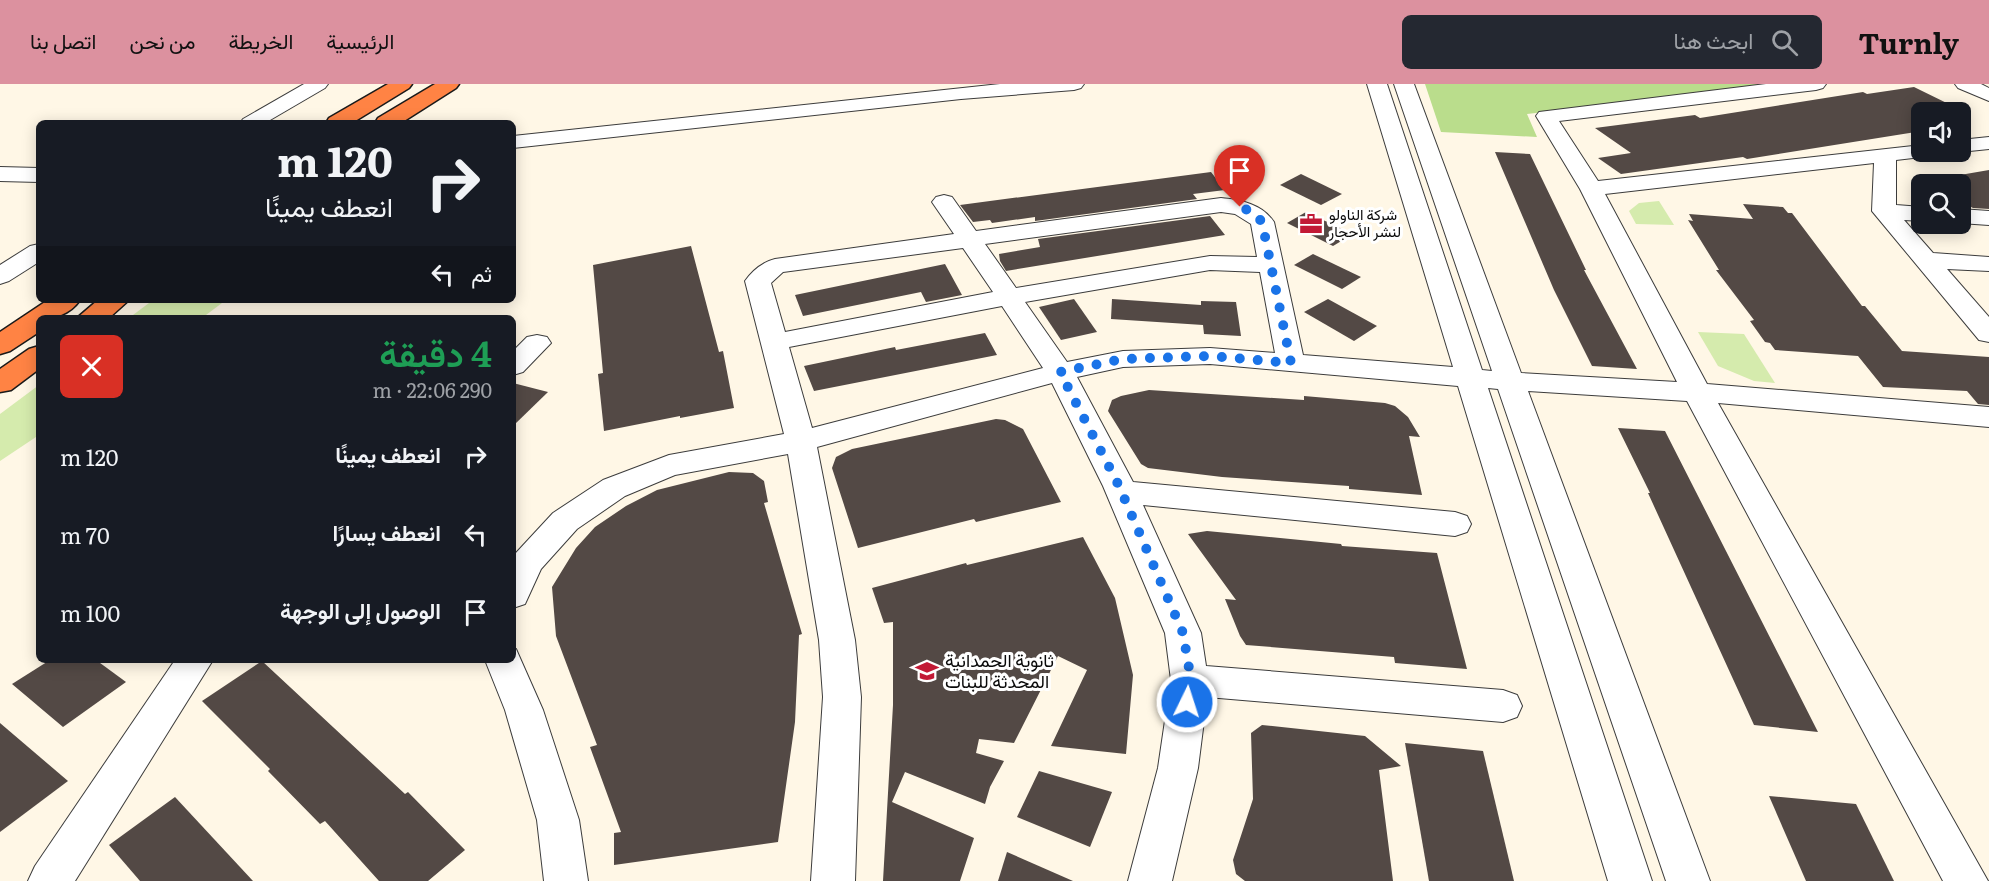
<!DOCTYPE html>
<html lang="ar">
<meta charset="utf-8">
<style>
:root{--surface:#171b24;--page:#242831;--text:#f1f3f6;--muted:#9ea1a6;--accent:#dc919f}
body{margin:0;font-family:Literata,Vazirmatn,serif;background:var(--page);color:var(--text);direction:rtl;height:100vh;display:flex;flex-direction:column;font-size:22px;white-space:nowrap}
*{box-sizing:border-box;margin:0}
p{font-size:20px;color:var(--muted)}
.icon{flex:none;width:33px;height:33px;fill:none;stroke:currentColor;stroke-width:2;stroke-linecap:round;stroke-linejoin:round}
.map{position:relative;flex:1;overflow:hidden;direction:ltr}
.drawer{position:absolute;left:36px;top:231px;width:480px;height:348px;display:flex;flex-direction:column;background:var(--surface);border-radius:9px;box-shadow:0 3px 15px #0003;direction:rtl}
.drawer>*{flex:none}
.guide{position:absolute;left:36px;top:36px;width:480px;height:183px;border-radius:9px;box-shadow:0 3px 15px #0003;direction:rtl;background:#171b24;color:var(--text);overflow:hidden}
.tools{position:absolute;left:1911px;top:18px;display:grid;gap:12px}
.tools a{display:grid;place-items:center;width:60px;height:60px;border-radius:9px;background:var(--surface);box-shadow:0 3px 15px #0003;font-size:30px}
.pin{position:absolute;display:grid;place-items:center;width:51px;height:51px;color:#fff;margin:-62px -26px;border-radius:50% 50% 50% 0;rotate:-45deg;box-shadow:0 0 6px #0007}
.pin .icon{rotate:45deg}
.me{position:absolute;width:66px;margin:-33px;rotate:4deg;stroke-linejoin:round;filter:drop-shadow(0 0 4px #0008)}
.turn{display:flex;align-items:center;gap:21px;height:126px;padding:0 24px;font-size:27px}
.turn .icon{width:78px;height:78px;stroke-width:2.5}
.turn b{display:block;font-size:42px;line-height:51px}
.then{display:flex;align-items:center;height:57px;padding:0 24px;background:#0003;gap:12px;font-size:22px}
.round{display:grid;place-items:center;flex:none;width:63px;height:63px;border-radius:9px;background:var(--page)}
.overview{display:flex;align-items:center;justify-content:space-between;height:102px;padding:0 24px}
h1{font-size:36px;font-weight:600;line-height:45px;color:#1e9e55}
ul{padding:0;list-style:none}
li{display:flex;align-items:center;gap:18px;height:78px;padding:0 24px}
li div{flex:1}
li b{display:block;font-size:22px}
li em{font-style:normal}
header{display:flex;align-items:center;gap:36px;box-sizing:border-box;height:84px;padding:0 30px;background:var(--accent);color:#111}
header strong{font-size:28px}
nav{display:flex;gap:33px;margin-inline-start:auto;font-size:21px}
.search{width:420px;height:54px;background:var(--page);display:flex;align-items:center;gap:15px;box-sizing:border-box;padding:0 21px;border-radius:9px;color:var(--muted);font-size:22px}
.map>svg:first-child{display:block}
.green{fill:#d5ebad}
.forest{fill:#badd8c}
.building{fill:#534945}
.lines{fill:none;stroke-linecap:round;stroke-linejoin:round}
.minor-casing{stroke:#3c3c3c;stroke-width:2}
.highway-casing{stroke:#1a1a1a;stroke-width:3}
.minor{fill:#fff;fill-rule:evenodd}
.highway{fill:#ff8344;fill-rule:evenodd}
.route{stroke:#1a73e8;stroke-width:10;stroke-dasharray:0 18}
.labels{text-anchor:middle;stroke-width:6;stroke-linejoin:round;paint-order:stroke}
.far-poi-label{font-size:15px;fill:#090909;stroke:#fff;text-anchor:start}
.poi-label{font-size:18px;fill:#090909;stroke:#fff;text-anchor:start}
</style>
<header>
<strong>Turnly</strong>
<div class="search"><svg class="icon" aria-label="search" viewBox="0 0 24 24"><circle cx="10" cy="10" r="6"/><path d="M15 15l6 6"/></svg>ابحث هنا</div>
<nav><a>الرئيسية</a><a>الخريطة</a><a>من نحن</a><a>اتصل بنا</a></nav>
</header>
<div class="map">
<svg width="1989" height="797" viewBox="0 0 1989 797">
<rect width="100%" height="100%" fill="#fff7e6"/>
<!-- green -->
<g class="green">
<path d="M1659,117L1674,141L1636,140L1629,127L1639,119Z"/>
<path d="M153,216H226L202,234H129Z"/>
<path d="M1698,248L1744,250L1775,299L1754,297L1718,282Z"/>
<path d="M39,301V351L0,377V330Z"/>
</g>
<!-- forest -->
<path class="forest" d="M1425,0H1788L1527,30L1537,53L1441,48Z"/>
<!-- building -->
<g class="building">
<path d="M1914,3L1965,28H1922V47L1747,75L1743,73L1621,90L1598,74L1631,69L1595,44L1695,31L1700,34L1863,8L1867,10Z"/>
<path d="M1495,68L1530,70L1586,186H1584L1637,285L1592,282L1554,206Z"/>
<path d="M1989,86V125L1973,124L1960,117V91Z"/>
<path d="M1211,88L1225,106L1193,110L1197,115L1035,137V133L992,139L990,136L973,138L960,121Z"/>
<path d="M1301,90L1342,110L1321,121L1280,101Z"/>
<path d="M1743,120L1783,123L1788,129H1792L1862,222H1865L1902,267L1989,273V321L1978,320L1967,307L1883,303L1858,272L1775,266L1770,259L1765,258L1750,237L1754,236L1716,186H1719L1688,136L1693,137L1689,130L1753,135Z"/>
<path d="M1306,128L1353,150L1333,162L1287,139Z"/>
<path d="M1210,132L1225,151L1006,187L1000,177L999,170L1040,163L1038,155Z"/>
<path d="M691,162L719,268L723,267L734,324L680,334V332L604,347L598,290L603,289L593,181Z"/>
<path d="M1313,170L1361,193L1342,205L1294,181Z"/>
<path d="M945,180L962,211L926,218L921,208L803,232L795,211Z"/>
<path d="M1074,215L1097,248L1061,256L1039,223Z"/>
<path d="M1112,215L1201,221V217L1236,218L1241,252L1204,250L1203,241L1111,235Z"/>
<path d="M1328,215L1377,242L1354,257L1304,228Z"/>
<path d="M985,249L997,271L814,307L804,282L895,263L896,266Z"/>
<path d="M513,299L548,308L513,342Z"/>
<path d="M1149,306L1304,316V312L1385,319L1395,322L1408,333L1420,353L1409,352L1422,411L1349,405V402L1222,393L1148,384L1141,380L1108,327L1112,316L1121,312Z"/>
<path d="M996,335L1005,336L1023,345L1061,418L976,438L974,435L858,464L832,384L836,373L852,365Z"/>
<path d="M1618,344L1665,347L1818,648L1754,641L1648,409H1650Z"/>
<path d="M729,388L753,389L764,397L768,418L764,419L802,550L799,551L795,638L778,758L614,781V749L621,748L590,663L597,661L556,552L552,503L576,464L595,443L626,422L657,406Z"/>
<path d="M1207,447L1341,460L1342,462L1437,469L1467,585L1395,579L1394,573L1246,561L1240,552L1225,515L1236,516L1188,450Z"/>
<path d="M1083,453L1115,514L1133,591L1126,670L1051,662L1087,586L1058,572L1014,659L979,655L976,669L1004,677L990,703L985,720L905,688L892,718L974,754L960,797H883L893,621V538L884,539L872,504L966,479L967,481Z"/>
<path d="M50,576H96L126,598L63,643L12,600Z"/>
<path d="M262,577L405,710L408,708L465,766L428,797H379L325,737L320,740L268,687L270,685L202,617Z"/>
<path d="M0,639L68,697L0,748Z"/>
<path d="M1262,641L1365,652L1401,682L1379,686L1393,797H1245L1236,790L1233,776L1253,715L1251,649Z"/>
<path d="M1405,659L1483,667L1514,797H1429Z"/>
<path d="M1039,687L1112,708L1090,763L1017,733Z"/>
<path d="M1769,712L1856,720L1894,797H1806Z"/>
<path d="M175,713L253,797H140L109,761Z"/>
<path d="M1007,768L1073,797H998Z"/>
</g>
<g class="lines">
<!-- minor casing -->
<g class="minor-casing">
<g id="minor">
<path d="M304,0H328L325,4L265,39H240L243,35Z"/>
<path d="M1000,0H1084L1081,4L1074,6L961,15L513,64V52Z"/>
<path d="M1367,0H1387L1482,286L1492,287L1394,0H1414L1521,289L1677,298L1580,105L1536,32L1539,28L1766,0H1826L1823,4L1816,6L1559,37L1598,97L1922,61V68H1932L1930,72L1896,76V121L1922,123V137L1904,136L1933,169L1989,173V187L1947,185L1989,233V258L1979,256L1872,127L1874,79L1605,110L1707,300L1989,323V343L1718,319L1988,797H1943L1687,317L1528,307L1710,797H1666L1498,305L1488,304L1652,797H1608L1458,302L1210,280L1123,283L1077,293L1133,398L1455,428L1467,432L1471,440L1467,448L1455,452L1143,421L1201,549L1206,582L1503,606L1517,611L1522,622L1517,633L1503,638L1207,613L1198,684L1172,797H1128L1158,684L1171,596L1165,549L1103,402L1052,299L817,363L855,556L861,613L855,797H811L823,613L819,556L788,370L675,391L625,412L577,445L541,485L525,520L513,524V474L515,470L553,429L603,396L669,371L784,350L745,197C752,187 763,178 775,175L954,150L932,118L936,113L944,111L952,113L976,147L1221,114C1241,116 1262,120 1274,138L1303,271L1453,283ZM1221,128L1235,130L1251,140L1257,173L1210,172L1016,204L985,160ZM963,164L993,208L785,248L771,199L783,188ZM1210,186L1260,188L1275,269L1210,264L1123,267L1067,278L1025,218ZM1002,222L1043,284L812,344L789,263Z"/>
<path d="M1955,0H1981L1989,4V17L1958,4Z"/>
<path d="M1989,53V65L1960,68H1956H1960V56Z"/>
<path d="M0,83L39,84V98L0,97Z"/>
<path d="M1960,125L1989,127V141L1960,139Z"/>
<path d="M39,160V178L9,197L0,200V181L30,162Z"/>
<path d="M537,251L547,253L551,259L523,288L513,291V267L527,253Z"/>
<path d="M513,564L516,565L543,626L579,736L588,797H544L537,736L505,626L485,576H513Z"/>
<path d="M175,576H213L75,797H28L35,782Z"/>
</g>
</g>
<!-- highway casing -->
<g class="highway-casing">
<g id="highway">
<path d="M388,0H412L409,4L352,39H326L329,34Z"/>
<path d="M435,0H459L456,4L401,39H375L378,34Z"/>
<path d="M48,216H80C69,231 56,234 39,234V248L10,267L0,270V248Z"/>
<path d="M98,216H129L109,234H77Z"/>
<path d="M39,262V285L11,306L0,308V285L29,265Z"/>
</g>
</g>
<!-- minor -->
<use href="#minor" class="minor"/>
<!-- highway -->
<use href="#highway" class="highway"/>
</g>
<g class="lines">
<!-- route -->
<path class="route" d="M1187,618L1191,596L1183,549L1119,402L1060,288L1123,275L1210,272L1291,279L1262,138L1253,128L1240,123"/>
</g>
<!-- icons -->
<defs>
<g id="office-bare" transform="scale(1.8)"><path d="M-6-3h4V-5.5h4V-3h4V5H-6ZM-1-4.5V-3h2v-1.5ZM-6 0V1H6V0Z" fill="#c21935" stroke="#fff" stroke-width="2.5" paint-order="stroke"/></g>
<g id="school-bare" transform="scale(1.8)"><path d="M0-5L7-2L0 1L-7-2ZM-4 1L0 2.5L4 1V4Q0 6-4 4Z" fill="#c21935" stroke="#fff" stroke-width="2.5" paint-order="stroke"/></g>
</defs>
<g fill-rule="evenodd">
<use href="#office-bare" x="1311" y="140"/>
<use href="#school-bare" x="927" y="587"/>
</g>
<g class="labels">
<!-- far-poi labels -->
<g class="far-poi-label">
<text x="1329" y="136">شركة الناولو<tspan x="1329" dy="17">لنشر الأحجار</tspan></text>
</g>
<!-- poi labels -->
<g class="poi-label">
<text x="945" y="583">ثانوية الحمدانية<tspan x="945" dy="21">المحدثة للبنات</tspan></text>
</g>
</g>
</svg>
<div class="tools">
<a><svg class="icon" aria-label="sound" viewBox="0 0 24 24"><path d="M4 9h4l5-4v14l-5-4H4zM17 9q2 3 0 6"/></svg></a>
<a><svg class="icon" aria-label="search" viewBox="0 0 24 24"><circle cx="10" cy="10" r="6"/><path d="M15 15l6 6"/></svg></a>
</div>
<div class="pin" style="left:1240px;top:123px;background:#d93025"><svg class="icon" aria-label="arrive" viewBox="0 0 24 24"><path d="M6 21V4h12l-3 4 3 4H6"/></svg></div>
<svg class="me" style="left:1187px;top:618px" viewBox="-20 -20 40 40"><circle r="17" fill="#1a73e8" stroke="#fff" stroke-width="3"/><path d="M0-11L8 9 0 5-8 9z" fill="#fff"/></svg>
<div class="guide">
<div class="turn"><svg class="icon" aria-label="right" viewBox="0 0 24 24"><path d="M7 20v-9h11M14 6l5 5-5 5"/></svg><div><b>120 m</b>انعطف يمينًا</div></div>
<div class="then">ثم<svg class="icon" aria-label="left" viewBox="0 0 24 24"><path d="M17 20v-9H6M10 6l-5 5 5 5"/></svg></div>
</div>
<section class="drawer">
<div class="overview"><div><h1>4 دقيقة</h1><p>290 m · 22:06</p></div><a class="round" style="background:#d93025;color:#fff"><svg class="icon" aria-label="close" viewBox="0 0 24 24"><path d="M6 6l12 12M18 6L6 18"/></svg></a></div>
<ul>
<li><svg class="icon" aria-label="right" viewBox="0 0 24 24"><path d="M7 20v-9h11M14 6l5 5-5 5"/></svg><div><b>انعطف يمينًا</b></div><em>120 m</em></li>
<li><svg class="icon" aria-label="left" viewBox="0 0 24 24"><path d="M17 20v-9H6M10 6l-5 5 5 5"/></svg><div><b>انعطف يسارًا</b></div><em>70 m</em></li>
<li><svg class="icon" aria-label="arrive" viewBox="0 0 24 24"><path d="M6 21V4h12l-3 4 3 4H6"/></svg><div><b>الوصول إلى الوجهة</b></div><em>100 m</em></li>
</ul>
</section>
</div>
